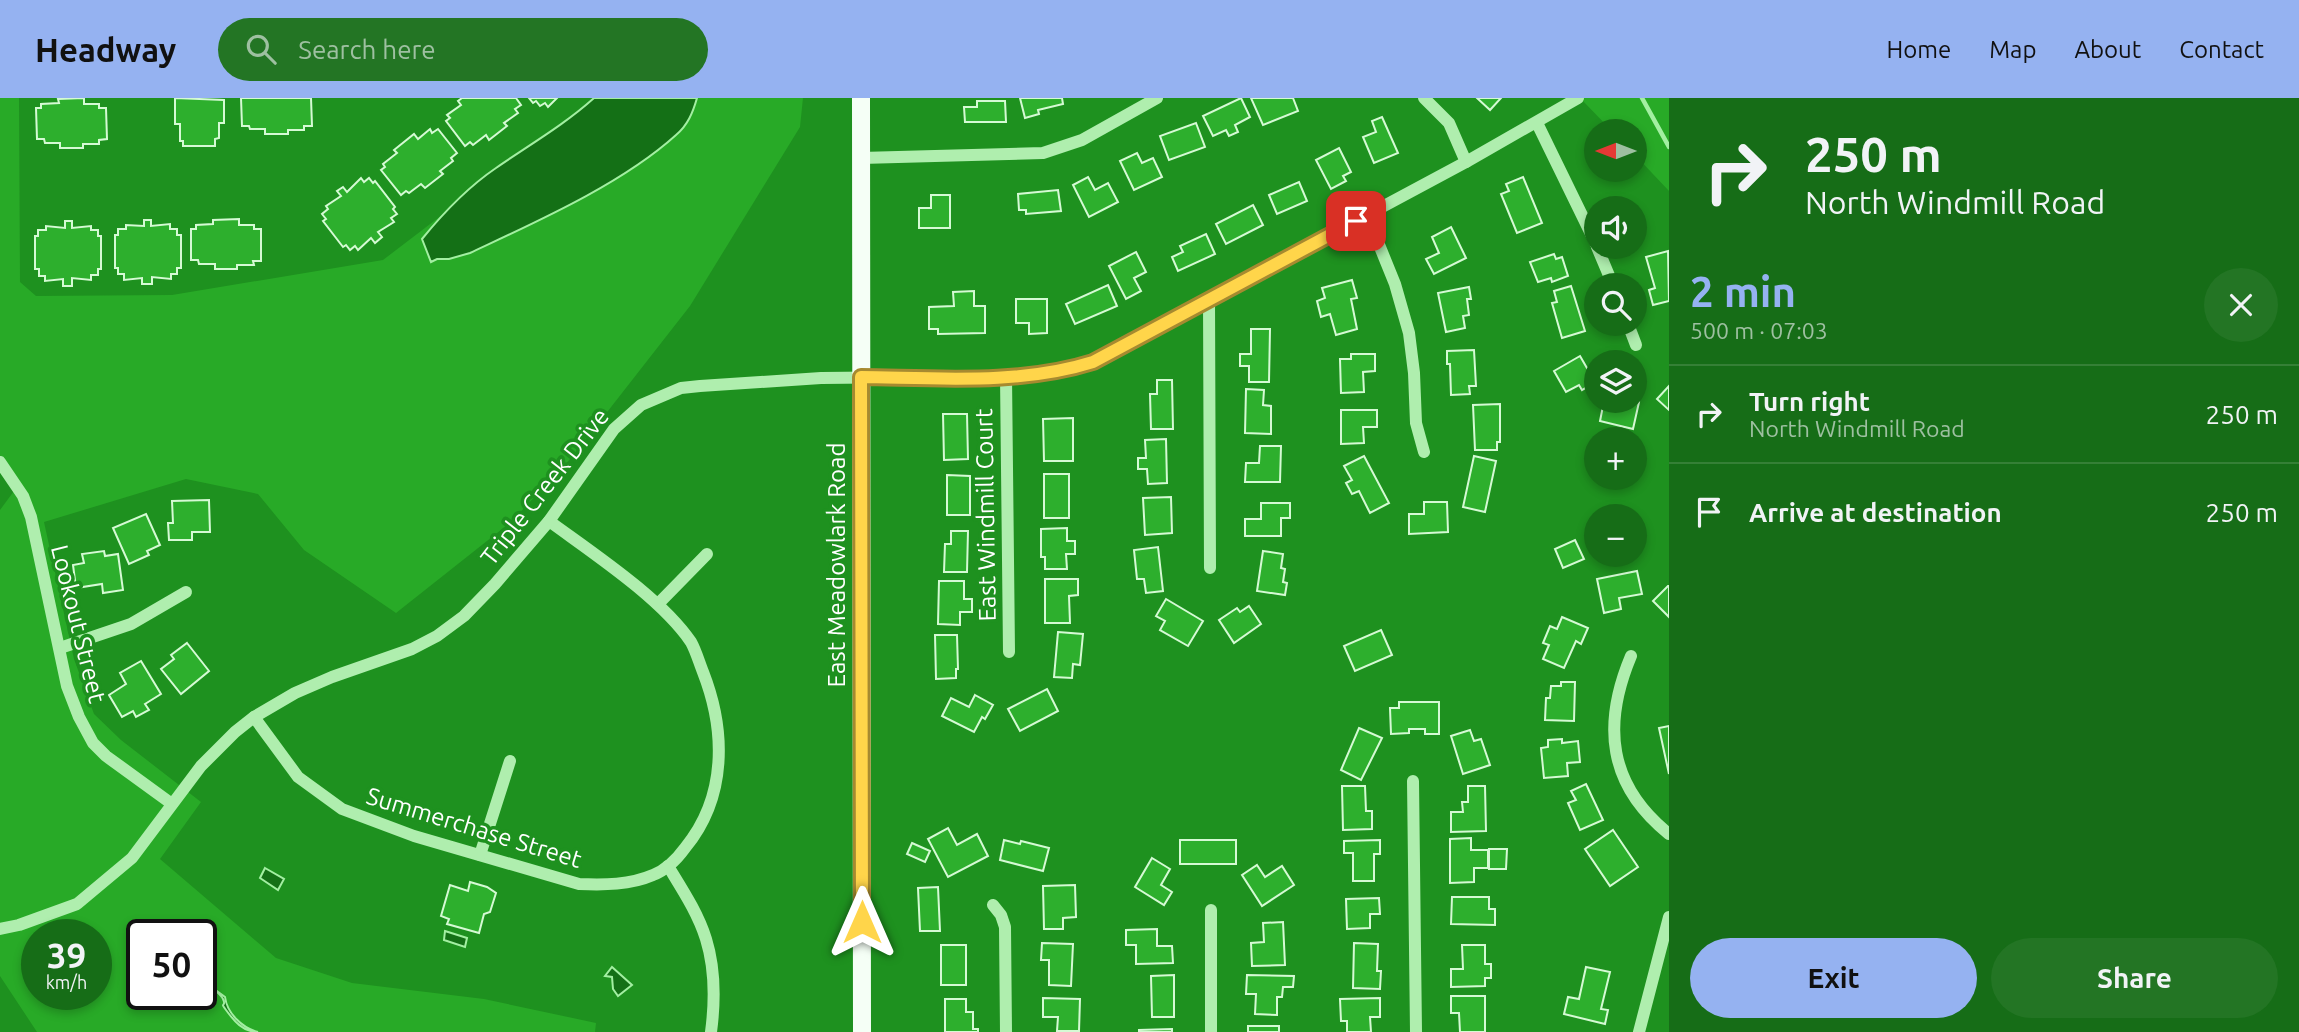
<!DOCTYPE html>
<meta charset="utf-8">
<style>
:root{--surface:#166d17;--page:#237524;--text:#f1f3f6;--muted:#9ec0a1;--line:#358036;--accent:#95b2f1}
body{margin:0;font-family:Ubuntu,sans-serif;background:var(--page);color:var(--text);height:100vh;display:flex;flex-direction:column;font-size:26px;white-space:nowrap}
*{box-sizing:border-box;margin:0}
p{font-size:23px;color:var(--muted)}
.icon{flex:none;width:38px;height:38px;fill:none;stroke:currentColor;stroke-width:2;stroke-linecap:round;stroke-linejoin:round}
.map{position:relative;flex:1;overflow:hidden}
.sheet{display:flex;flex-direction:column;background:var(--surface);width:630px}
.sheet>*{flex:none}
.top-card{background:#166d17;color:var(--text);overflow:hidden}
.needle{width:46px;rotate:270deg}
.controls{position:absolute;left:1584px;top:21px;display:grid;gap:14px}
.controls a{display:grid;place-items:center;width:63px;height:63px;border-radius:50%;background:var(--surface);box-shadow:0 4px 10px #0003;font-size:35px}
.speed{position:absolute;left:21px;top:821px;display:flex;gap:14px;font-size:35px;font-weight:700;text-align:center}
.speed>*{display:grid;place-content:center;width:91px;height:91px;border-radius:50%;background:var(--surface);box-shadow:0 4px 10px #0003;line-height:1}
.speed small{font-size:18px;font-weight:400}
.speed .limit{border:4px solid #111;border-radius:10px;background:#fff;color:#111}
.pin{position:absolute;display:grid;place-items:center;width:60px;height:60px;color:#fff;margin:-30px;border-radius:14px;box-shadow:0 4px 10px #0006}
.me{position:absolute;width:77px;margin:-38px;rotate:0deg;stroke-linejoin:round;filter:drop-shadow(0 0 5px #0008)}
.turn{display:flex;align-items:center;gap:24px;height:147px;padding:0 21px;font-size:32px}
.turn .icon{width:91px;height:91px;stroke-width:2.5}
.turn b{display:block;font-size:49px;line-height:60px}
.round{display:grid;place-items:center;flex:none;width:74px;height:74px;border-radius:37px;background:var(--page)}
.overview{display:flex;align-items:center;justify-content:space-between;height:119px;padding:0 21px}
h1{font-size:42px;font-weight:700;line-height:52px;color:var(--accent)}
.button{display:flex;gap:14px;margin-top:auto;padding:14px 21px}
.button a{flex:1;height:80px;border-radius:42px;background:var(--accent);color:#111;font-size:28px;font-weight:700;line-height:80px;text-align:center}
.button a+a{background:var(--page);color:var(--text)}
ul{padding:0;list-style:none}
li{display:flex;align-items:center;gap:21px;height:98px;padding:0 21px;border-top:2px solid var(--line)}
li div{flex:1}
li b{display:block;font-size:26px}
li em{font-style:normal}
header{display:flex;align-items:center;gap:42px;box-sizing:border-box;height:98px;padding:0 35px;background:var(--accent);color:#111}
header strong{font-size:33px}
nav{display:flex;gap:38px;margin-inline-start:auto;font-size:24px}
.search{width:490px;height:63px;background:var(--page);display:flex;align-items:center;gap:18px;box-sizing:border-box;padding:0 24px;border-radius:38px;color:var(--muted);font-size:26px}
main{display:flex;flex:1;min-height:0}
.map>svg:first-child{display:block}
.green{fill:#28aa27;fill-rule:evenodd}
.water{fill:#147016;stroke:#a3efa2;stroke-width:2}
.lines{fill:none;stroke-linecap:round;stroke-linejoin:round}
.stream{stroke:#a3efa2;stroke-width:4.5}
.building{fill:#2daf2d;stroke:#d5fad4;stroke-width:2}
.minor{stroke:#afeeae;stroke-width:12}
.major{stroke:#f5fff6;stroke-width:18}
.route-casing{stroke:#a68a30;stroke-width:18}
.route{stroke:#ffd54a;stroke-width:12}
.labels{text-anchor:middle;stroke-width:7;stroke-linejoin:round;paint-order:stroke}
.street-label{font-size:24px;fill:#fff;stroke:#1e911f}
</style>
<header>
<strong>Headway</strong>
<div class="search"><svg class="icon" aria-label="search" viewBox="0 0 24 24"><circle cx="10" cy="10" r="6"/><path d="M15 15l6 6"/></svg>Search here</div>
<nav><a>Home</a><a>Map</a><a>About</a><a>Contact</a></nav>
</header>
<main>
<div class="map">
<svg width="1669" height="934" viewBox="0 0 1669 934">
<rect width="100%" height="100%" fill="#1e911f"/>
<!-- green -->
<g class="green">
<path d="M0,0H19L20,184L36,198L172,197L383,162L595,0H803L800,29L690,208L572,359L511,424L396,515L304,452L258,396L186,381L44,424L74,561L94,616L121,642L201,704L160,761L276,860L352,885L484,901L596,925L595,934H37L0,878V412L14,393L0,375ZM37,836H96V896H37ZM142,836H201V896H142Z"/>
<path d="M1580,0H1669V93L1635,57L1634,33H1612Z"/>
</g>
<!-- water -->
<g class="water">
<path d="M594,0H697C693,14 688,27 676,37C622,86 536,124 470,155L449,161H437L431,164L422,141C444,114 468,89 496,70C529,47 564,27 594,0Z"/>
<path d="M265,770L284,781L278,792L260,780Z"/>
<path d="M445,833L467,840L465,849L444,842Z"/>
<path d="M201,850C217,869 205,875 212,888C215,893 220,895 225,899C227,915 242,930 258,934C243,934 234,923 226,912C219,903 227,910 223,901C220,895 208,887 203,880L208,865L201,855Z"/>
<path d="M612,869L632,887L618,898L613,891L612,879L605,878Z"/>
</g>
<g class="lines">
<!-- stream -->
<path class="stream" d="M1642,0L1669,49"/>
</g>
<!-- building -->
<g class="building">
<path d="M84,0V6H99V10H106L107,41L99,42V46H83V50H60V45H45L44,41H37L36,10H41V6L59,5L58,1Z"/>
<path d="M175,0L224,2V25H219V40L215,41V48H183V43H180V26H175Z"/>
<path d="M241,0H311L312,28H304V32H288V36H265V31H250L249,28H242Z"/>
<path d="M462,0H516L521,7L515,11L518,15L504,25L507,28L489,42L486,37L473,47L470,44L465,48L446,23L450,20L447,17L461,7L458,3Z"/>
<path d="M529,0H557L548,9L545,5L540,8L536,3L533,5Z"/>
<path d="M1020,0H1062L1063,6L1038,12L1039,16L1025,20Z"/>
<path d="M1241,0L1250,19L1235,27L1238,34L1229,38L1226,32L1213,38L1203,18Z"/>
<path d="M1251,0H1293L1298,13L1263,27Z"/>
<path d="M1477,0H1501L1490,12Z"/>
<path d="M977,3H1005L1006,24H965L964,9H977Z"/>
<path d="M1382,19L1398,55L1374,65L1363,39L1376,34L1372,23Z"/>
<path d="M1196,25L1205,49L1169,62L1160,38Z"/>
<path d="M430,31L432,35L438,31L457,55L451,60L453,63L440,73L443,76L425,90L421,86L409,95L406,93L401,97L381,72L385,69L383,66L397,55L394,52L414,36L418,41Z"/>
<path d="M1339,50L1351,74L1343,78L1346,83L1331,91L1316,62Z"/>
<path d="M1137,55L1142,65L1153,60L1162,79L1134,92L1120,63Z"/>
<path d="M1088,79L1095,92L1108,85L1118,104L1089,119L1073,87Z"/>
<path d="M1523,79L1542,125L1517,135L1501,96L1509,93L1506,86Z"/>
<path d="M361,80L364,84L369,80L373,85L375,83L395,109L393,111L397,116L391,120L394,124L378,134L382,139L375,145L371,140L358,152L355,148L350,152L346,147L343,149L323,123L326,121L322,116L328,111L326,108L341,98L337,93L343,89L347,94Z"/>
<path d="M1299,84L1307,103L1277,116L1269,97Z"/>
<path d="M1058,92L1061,113L1026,116V112H1019L1018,96Z"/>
<path d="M931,97H950V130H919V110H931Z"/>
<path d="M1253,107L1263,127L1226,146L1216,126Z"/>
<path d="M239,121V127H254V131H261V163H253L254,167H237V171H215V166H199L198,162H191V131H196V127L213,126V122Z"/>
<path d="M144,122H151V128L170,126V131H177V137H181V170H177V176H171V181L152,179V186H142V180L124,182V176H118V170H115V137H118V131H126V127L144,128Z"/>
<path d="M65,123H72V130L91,128V132H98V138H101V171H98V177H91V182L72,180V188H63V181L45,183V178H39V171H35V138H38V132H46V128L65,130Z"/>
<path d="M1451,129L1466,160L1434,176L1426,161L1439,155L1432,139Z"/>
<path d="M1206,136L1215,156L1178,173L1172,159L1183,154L1180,148Z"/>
<path d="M1668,153L1669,203L1653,207L1649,192L1655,190L1646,159Z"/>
<path d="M1136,154L1146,174L1134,180L1141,193L1126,201L1109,168Z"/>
<path d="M1554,156L1556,161L1562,159L1568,178L1552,184L1551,180L1538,184L1530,164Z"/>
<path d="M1352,182L1357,200L1351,201L1357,231L1336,237L1330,216L1321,219L1317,203L1325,200L1322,190Z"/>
<path d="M1108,187L1117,208L1075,226L1066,206Z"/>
<path d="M1571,188L1585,233L1562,240L1552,205L1557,204L1554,193Z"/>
<path d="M1469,189L1471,201H1467L1469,217L1463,218L1465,230L1446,234L1438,195Z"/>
<path d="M974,193V208H985V235L938,236V231H929V209L954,208L953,194Z"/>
<path d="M1016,201H1047V235L1029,236V225H1016Z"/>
<path d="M1251,231H1270L1269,284H1249V268H1240V256H1251Z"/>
<path d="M1474,252L1476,288H1469L1470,296L1451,297L1450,266H1447V253Z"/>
<path d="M1351,256H1375V273L1363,274L1364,294L1341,295L1340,261H1351Z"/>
<path d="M1580,258L1595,284L1582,292L1579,287L1566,294L1554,273Z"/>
<path d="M1157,282H1172L1173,331H1151L1150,296H1157Z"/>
<path d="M1669,288V312L1657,301Z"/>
<path d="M1246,291L1264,292L1263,307L1271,308V336L1245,335Z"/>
<path d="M1634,302L1639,304L1633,331L1600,323L1604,303Z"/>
<path d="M1500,306V344H1497V352H1475L1473,307Z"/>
<path d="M1341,312H1377V329H1363L1364,345L1341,346Z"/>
<path d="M943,316H967L968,361L944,362Z"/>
<path d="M1073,320V363H1044L1043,321Z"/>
<path d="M1166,341L1167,385L1148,386L1147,371H1138V360H1146L1145,342Z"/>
<path d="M1260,348H1281L1280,384H1245L1246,365H1259Z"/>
<path d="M1364,358L1389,405L1370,415L1359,393L1352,396L1346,385L1352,382L1344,368Z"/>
<path d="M1474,358L1496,363L1485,414L1463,409Z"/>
<rect x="1044" y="376" width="25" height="44"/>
<path d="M947,377L970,378V417H947Z"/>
<path d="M1171,399L1172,435L1145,437L1143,400Z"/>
<path d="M209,402L210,434H192V442H169L168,425H173L172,403Z"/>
<path d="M1424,404H1447L1448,434L1409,436V416H1424Z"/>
<path d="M1261,405H1290V420H1281V438H1245V421H1261Z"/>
<path d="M146,416L160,447L147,453L149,457L129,466L113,430Z"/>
<path d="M1067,430V443H1075V456H1066L1067,471H1045V459H1041V431Z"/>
<path d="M951,433H968L967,474H944L945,446H951Z"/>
<path d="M1575,442L1584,461L1563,470L1555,451Z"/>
<path d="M1158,449L1163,493L1146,495L1144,481H1137L1134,452Z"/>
<path d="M104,453L105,458L118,456L123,492L103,495L102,486L76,490L73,467L84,465L82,456Z"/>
<path d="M1263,453L1283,456L1281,470L1285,471L1283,484L1287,485L1285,497L1257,493Z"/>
<path d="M1637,473L1642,496L1619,500L1621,511L1604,515L1597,481Z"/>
<path d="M1045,481H1078V497L1069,498L1070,525H1045Z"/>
<path d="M939,483H964V501H972V514H960V527L938,526Z"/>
<path d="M1668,488H1669V519L1653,503Z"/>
<path d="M1166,501L1203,523L1188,548L1160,532L1165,523L1156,518Z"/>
<path d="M1249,508L1261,526L1234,545L1219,522L1237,510L1240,514Z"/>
<path d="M1562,519L1588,530L1581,546L1576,543L1564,570L1543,561L1549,547L1543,545L1550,528L1557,531Z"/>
<path d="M1381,532L1392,557L1355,573L1344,548Z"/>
<path d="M1058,534L1083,536L1080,567L1073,566L1072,580L1054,579Z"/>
<path d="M935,537H957L958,571H956V580L936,581Z"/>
<path d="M187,545L209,573L181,596L161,571L174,561L171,557Z"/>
<path d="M141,563L161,596L145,606L149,612L136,619L133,613L122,619L109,597L126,586L120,575Z"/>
<path d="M1561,584H1575L1574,623L1545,622L1546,600H1550L1551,588H1561Z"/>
<path d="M1047,591L1058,613L1020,633L1008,611Z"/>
<path d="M975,597L993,607L985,621L982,619L974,634L942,618L951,600L969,609Z"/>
<path d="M1399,604H1439V636H1425V631H1409V635L1391,636L1390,610H1399Z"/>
<path d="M1669,628V676L1659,630Z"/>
<path d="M1359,630L1382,640L1361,682L1341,672Z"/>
<path d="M1470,632L1474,643L1481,641L1490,667L1463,676L1451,638Z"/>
<path d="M1562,641V645L1578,643L1580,664L1567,665L1568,678L1544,680L1541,650L1548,649V642Z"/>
<path d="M1586,686L1603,722L1580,732L1568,705L1576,702L1571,693Z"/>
<path d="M1342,688H1365L1366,713H1372V731L1343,732Z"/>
<path d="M1468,688H1485L1486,733L1451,734V714H1463L1462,704H1468Z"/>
<path d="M948,730L957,747L977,736L988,758L948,779L928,741Z"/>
<path d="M1613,732L1638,769L1610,788L1585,751Z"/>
<path d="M1471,740V752H1488V770H1474V784L1450,785V741Z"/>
<path d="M1004,742L1020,746L1021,743L1049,750L1043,773L1000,762Z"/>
<rect x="1180" y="742" width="56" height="24"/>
<path d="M1380,742V756H1374V783H1353V755H1344V743Z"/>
<path d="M912,745L930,753L925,764L907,756Z"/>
<path d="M1489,751H1507L1506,771H1489Z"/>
<path d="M1152,760L1170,771L1161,787L1172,794L1164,807L1135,789Z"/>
<path d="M1257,767L1265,779L1282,768L1294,787L1262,808L1242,777Z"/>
<path d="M470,784L487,789L496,795L490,814L484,816L479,835L447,826L449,821L441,818L450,787L468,793Z"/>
<path d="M1075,787L1076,819L1063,820V831H1044L1043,788Z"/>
<path d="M938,789L940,833H920L918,790Z"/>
<path d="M1452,799H1489V811H1495V827L1451,826Z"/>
<path d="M1379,800L1380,816H1370V830L1347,831L1346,801Z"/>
<path d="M1283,824L1285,867L1252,868L1251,845L1264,844L1263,825Z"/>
<path d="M1157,831V848H1172L1173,865L1136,866V847H1126V832Z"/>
<path d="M1042,845L1073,846L1071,888L1049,887V862H1041Z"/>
<path d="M1354,845L1378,846L1377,873H1381L1380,891L1353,890Z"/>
<rect x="941" y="847" width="25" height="40"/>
<path d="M1462,847H1485V866H1491V880H1485V888L1451,889V871H1463Z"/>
<path d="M1586,869L1610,874L1601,911L1608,912L1605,926L1564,916L1568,899L1579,901Z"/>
<path d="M1174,877V919H1152L1151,878Z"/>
<path d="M1247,877L1294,878L1293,889H1283L1282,899H1277V917L1255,916L1256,896H1246Z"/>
<path d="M1451,898H1485V934H1460L1459,915H1451Z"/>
<path d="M1043,900L1080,901L1079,933H1057L1058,919H1043Z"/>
<path d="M1380,900V919H1370L1371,934H1347V923H1341L1340,901Z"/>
<path d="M945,901H966V914H973V931H978V934H945Z"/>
<rect x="1248" y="928" width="31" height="6"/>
<path d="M1172,931V934H1139V932Z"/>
</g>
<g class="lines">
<!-- minor -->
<g class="minor">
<path d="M1424,0L1449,25L1466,64"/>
<path d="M1537,25L1596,146"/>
<path d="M861,60L1043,55L1082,42L1157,0"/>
<path d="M1367,117L1395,186L1409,235L1414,275L1416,325L1424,354"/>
<path d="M1597,149L1613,187"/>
<path d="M1209,202L1210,470"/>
<path d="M1628,226L1636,247"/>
<path d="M1006,278L1009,554"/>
<path d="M0,364L23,398L31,419L67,588L79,619L93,645L106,658L172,706"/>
<path d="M658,506L707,456"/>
<path d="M60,550L131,526L186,494"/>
<path d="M1631,558C1602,627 1608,687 1669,736"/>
<path d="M254,619L298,679L342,711L414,738L579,786C604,787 630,787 653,777C666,772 677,761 685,750C727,699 726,633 703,574C699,564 696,553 691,544C661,500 594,456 549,423"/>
<path d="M1413,683L1416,934"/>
<path d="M480,757L510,663"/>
<path d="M668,768C682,791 698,815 706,841C715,870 715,904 711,934"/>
<path d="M993,807L1001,817L1005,829L1006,934"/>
<path d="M1211,812V934"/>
<path d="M0,831L19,827L77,806L132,760L201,668L235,634L254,619L295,595L332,579L412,551L437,538L464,518L495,486L549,423L614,331L641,307L681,290L700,288L821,280L1019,278L1049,276L1093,264L1466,64L1578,0"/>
<path d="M1639,934L1669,819"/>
</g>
<!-- major -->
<path class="major" d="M861,0L862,934"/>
</g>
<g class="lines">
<!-- route casing -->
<g class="route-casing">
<path id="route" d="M862,824L861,279C938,280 1020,287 1093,264L1356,123"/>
</g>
<!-- route -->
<use href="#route" class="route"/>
</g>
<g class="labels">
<!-- street labels -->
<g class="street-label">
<text transform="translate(545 389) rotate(-52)" y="8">Triple Creek Drive</text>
<text transform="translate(986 417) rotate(-91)" y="8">East Windmill Court</text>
<text transform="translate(837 467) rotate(-90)" y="8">East Meadowlark Road</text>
<text transform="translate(78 526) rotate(76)" y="8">Lookout Street</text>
<text transform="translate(474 730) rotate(17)" y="8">Summerchase Street</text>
</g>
</g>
</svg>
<div class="controls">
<a><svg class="needle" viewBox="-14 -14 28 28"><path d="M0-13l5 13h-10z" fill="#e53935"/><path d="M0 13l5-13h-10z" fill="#9ec0a1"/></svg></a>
<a><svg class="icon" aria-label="sound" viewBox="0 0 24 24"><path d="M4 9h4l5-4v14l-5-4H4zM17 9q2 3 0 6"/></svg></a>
<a><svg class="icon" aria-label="search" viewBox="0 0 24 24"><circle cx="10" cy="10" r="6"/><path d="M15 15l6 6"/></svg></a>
<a><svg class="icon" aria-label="layers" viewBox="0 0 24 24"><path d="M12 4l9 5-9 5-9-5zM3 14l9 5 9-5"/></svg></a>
<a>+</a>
<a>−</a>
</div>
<div class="speed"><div>39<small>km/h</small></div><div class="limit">50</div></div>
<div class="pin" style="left:1356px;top:123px;background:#d93025"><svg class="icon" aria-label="arrive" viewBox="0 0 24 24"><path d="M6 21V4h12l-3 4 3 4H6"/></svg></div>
<svg class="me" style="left:862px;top:824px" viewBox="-20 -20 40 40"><path d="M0-17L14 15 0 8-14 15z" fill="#ffd54a" stroke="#fff" stroke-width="4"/></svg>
</div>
<section class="sheet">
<div class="top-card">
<div class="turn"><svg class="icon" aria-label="right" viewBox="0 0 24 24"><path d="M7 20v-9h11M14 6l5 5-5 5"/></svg><div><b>250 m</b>North Windmill Road</div></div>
</div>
<div class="overview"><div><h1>2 min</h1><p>500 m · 07:03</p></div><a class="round"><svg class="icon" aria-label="close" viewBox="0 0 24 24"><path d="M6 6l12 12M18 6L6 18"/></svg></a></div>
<ul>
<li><svg class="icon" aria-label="right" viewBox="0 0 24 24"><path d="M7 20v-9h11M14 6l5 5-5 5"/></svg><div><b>Turn right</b><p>North Windmill Road</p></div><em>250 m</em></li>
<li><svg class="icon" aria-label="arrive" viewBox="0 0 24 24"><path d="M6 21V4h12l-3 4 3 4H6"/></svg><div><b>Arrive at destination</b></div><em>250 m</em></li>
</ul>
<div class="button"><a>Exit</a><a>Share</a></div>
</section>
</main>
